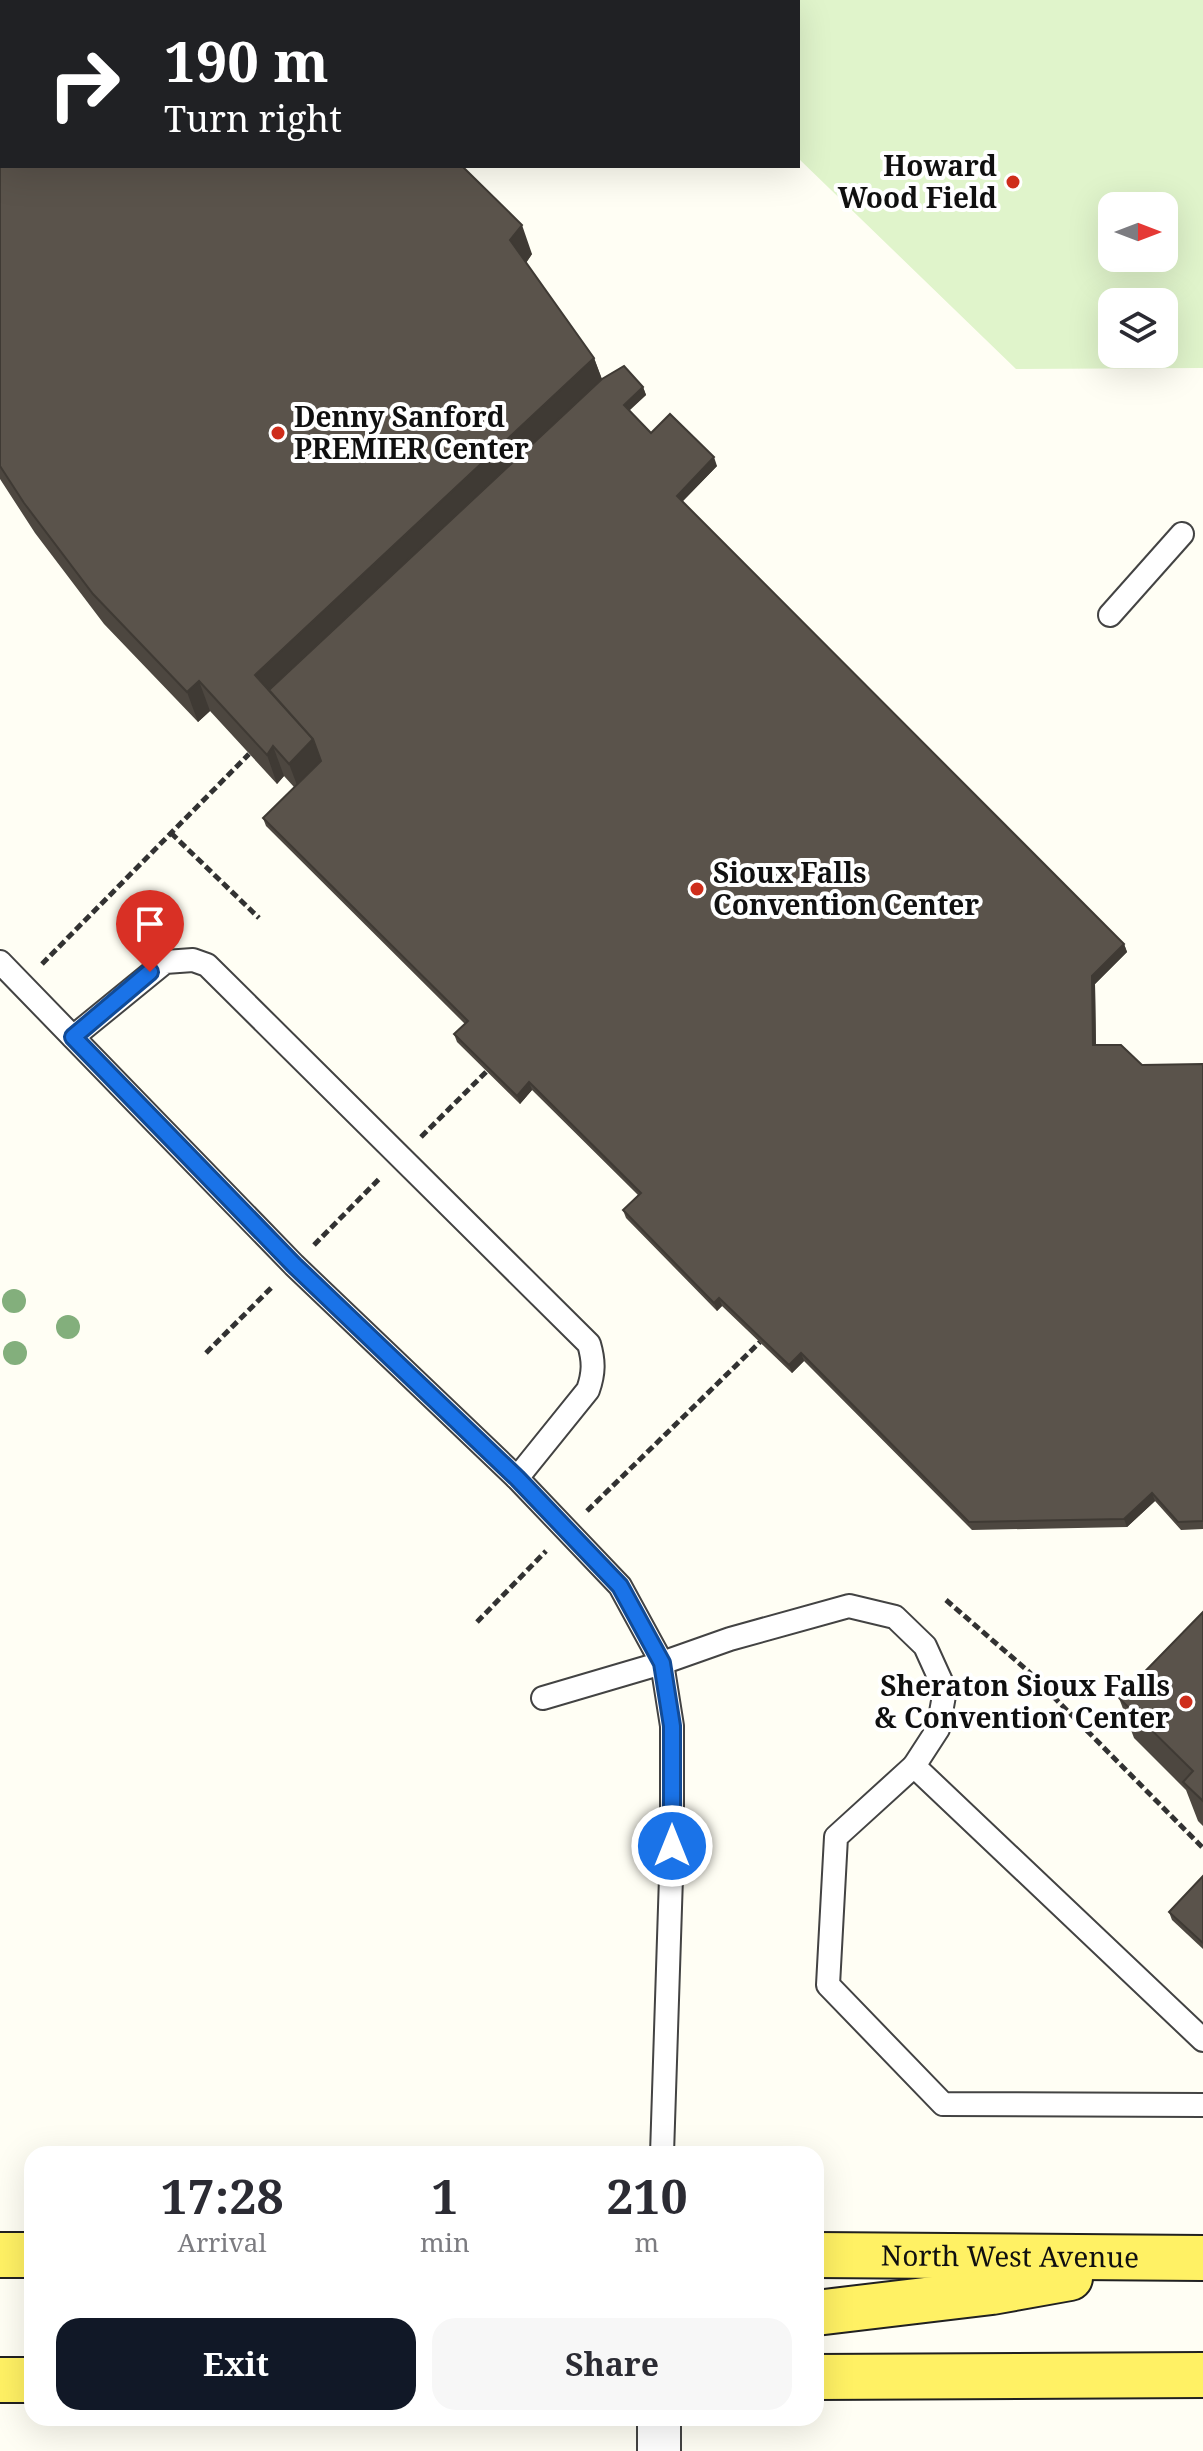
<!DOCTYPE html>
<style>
:root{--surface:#fff;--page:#f7f7f7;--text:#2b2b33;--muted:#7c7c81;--accent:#111827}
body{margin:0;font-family:"Noto Serif",serif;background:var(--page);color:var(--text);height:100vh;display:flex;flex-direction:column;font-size:30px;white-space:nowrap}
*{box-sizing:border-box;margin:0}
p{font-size:26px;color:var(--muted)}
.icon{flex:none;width:44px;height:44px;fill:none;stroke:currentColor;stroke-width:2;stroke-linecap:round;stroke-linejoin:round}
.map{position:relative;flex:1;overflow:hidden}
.side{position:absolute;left:24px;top:2146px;width:800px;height:280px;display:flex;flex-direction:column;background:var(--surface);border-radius:24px;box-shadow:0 8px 32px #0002}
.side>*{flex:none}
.top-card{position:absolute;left:0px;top:0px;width:800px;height:168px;box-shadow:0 8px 32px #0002;background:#202124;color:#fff;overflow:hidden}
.needle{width:52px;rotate:90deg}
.controls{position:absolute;left:1098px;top:192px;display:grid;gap:16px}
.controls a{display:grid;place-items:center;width:80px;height:80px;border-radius:16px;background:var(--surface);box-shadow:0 8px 32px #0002;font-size:40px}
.pin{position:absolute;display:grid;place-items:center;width:68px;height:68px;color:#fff;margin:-82px -34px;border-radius:50% 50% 50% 0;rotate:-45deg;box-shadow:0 0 8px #0007}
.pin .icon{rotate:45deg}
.me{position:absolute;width:88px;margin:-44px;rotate:0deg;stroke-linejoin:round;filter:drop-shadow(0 0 6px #0008)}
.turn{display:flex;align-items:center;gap:28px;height:168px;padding:0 32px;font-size:36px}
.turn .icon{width:104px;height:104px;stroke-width:2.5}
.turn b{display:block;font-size:56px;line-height:68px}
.eta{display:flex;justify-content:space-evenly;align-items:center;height:136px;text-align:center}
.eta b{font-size:48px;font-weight:700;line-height:56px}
.cta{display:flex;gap:16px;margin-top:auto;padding:16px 32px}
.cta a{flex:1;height:92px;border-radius:24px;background:var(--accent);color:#fff;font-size:32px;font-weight:700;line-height:92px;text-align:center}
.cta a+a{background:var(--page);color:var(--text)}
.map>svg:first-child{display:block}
.pitch{fill:#e0f4cb;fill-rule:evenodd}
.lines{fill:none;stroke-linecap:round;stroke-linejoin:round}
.service-casing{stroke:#434343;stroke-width:26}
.minor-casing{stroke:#434343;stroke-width:46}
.primary-casing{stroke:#212121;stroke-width:48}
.path{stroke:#323232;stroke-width:5;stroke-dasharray:8 4;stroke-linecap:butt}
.service{stroke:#fff;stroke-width:22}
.minor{stroke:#fff;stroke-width:42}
.primary{stroke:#fff164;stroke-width:44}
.tree{fill:#83af7c}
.wall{fill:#4d4740}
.shaded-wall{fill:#3f3a34}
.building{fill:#5a534b;stroke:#3f3a34;stroke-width:2}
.route-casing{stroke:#114b97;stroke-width:20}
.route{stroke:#1a73e8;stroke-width:14}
.poi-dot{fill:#ce2d1b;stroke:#fff;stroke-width:3}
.labels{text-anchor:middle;stroke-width:8;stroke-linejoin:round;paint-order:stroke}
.poi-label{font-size:28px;font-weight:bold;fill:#101010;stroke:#fff;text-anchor:end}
.street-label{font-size:28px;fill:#101010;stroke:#fff}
</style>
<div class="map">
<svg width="1203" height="2451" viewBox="0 0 1203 2451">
<rect width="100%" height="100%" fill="#fffef4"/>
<!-- pitch -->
<path class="pitch" d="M708,0H1203V368L1016,369L798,158V2H708ZM1164,206V258H1112V206ZM1112,302H1164V354H1112Z"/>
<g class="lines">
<!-- service casing -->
<g class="service-casing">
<g id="service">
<path d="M1110,615L1182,534"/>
<path d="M0,962L294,1265L517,1478L620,1586L662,1663L672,1726V1846L662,2154"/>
<path d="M73,1037L165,962L193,960L207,965L589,1344C594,1361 594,1373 588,1390L517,1478"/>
<path d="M543,1698L662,1663L730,1639L849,1606L895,1617L925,1646L945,1690L938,1729L914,1766L1203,2040"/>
<path d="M914,1766L836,1837L828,1985L943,2104L1203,2105"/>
</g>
</g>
<!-- minor casing -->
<g class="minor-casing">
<path id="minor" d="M659,2418V2451"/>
</g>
<!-- primary casing -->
<g class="primary-casing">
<g id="primary">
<path d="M0,2255H32"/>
<path id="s1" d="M816,2255L1203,2258"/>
<path d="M816,2313L992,2292L1070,2278"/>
<path d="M816,2377L1203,2375"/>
<path d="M0,2380H32"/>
</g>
</g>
<!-- path -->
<g class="path">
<path d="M171,833L259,918"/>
<path d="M42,964L249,754"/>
<path d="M421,1137L487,1071"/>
<path d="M314,1245L380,1178"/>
<path d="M206,1353L273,1286"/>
<path d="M587,1511L760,1342"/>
<path d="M946,1600L1028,1671L1203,1848"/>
<path d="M477,1622L546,1551"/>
</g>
<!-- service -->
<use href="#service" class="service"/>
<!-- minor -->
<use href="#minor" class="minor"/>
<!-- primary -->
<use href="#primary" class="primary"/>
</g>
<!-- trees -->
<g class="tree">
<circle cx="14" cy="1301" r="12"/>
<circle cx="68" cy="1327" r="12"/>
<circle cx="15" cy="1353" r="12"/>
</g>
<!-- wall -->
<g class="wall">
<path d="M0,7L532,254L526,263L594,358L602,379L643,387L646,395L629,411L651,433L717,466L682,502L1124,944L1127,952L1095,984L1096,1045L1142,1065L1203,1064V1529L1181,1530L1155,1501L1127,1527L972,1530L804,1361L792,1373L722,1306L717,1311L626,1218L623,1210L638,1195L532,1090L520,1104L457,1042L454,1034L465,1024L266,826L263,818L294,787L284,776L277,784L210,711L198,722L104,624L35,533L0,479Z"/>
<path d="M1203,1612V1826L1198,1821L1186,1790L1134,1738L1119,1698Z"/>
<path d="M1203,1876V1949L1172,1920L1169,1912Z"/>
</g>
<!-- shaded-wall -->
<g class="shaded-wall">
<path d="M522,225L532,254L521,270L510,240Z"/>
<path d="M594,358L605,388L268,702L255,675Z"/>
<path d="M643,387L646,395L626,413L624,405Z"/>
<path d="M714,457L717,466L680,504L677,496Z"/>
<path d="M199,681L210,711L198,722L187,692Z"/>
<path d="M313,739L324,769L300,793L289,764Z"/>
<path d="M273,746L284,776L277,784L267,755Z"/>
<path d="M1124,944L1127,952L1095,984L1096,1053L1093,1045L1092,976Z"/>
<path d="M529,1082L532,1090L520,1104L517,1096Z"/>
<path d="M719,1298L722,1306L717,1311L714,1303Z"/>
<path d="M801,1353L804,1361L792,1373L789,1365Z"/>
<path d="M1152,1493L1155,1501L1127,1527L1124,1519Z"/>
</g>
<!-- building -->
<g class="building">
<path d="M10,0H294L296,2H7Z"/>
<path d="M2,6V166H462L522,225L510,240L594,358L255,675L313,739L289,764L273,746L267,755L199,681L187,692L93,594L24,503L0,466V7Z"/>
<path d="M624,366L643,387L624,405L651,433L670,414L714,457L677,496L1124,944L1092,976L1093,1045H1121L1142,1065L1203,1064V1521L1178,1522L1152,1493L1124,1519L969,1522L801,1353L789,1365L719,1298L714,1303L623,1210L641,1193L529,1082L517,1096L454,1034L468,1021L263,818L321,761L313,739L269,690L602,379Z"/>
<path d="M1203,1612V1801L1183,1782L1193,1771L1119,1698Z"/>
<path d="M1203,1876V1943L1169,1912Z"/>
</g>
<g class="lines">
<!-- route casing -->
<g class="route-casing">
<path id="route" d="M150,972L73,1037L294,1265L517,1478L620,1586L662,1663L672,1726V1846"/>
</g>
<!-- route -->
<use href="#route" class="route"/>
</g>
<!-- markers -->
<g class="poi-dot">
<circle cx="1013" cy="182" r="8"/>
<circle cx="278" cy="433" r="8"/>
<circle cx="697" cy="889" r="8"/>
<circle cx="1186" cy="1702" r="8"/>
</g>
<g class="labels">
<!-- poi labels -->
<g class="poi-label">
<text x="997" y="176">Howard<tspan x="997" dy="32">Wood Field</tspan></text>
<text x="294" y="427" text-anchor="start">Denny Sanford<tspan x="294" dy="32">PREMIER Center</tspan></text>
<text x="713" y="883" text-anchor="start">Sioux Falls<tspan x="713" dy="32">Convention Center</tspan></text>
<text x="1170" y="1696">Sheraton Sioux Falls<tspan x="1170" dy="32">&amp; Convention Center</tspan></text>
</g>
<!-- street labels -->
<g class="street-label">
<text dy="10" stroke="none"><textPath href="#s1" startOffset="194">North West Avenue</textPath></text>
</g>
</g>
</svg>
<div class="controls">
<a><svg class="needle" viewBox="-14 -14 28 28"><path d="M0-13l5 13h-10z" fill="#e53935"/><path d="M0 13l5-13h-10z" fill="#7c7c81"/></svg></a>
<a><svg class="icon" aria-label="layers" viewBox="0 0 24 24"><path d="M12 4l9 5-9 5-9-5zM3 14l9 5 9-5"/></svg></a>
</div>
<div class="pin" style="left:150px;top:972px;background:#d93025"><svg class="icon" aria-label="arrive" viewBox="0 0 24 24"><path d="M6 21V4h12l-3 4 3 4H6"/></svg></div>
<svg class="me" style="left:672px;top:1846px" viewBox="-20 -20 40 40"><circle r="17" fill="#1a73e8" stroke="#fff" stroke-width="3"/><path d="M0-11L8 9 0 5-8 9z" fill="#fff"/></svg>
<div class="top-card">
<div class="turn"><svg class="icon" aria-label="right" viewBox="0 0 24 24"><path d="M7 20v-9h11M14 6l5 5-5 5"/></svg><div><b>190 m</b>Turn right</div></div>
</div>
<section class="side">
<div class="eta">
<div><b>17:28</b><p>Arrival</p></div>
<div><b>1</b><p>min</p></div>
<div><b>210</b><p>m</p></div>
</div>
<div class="cta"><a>Exit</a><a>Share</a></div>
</section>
</div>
